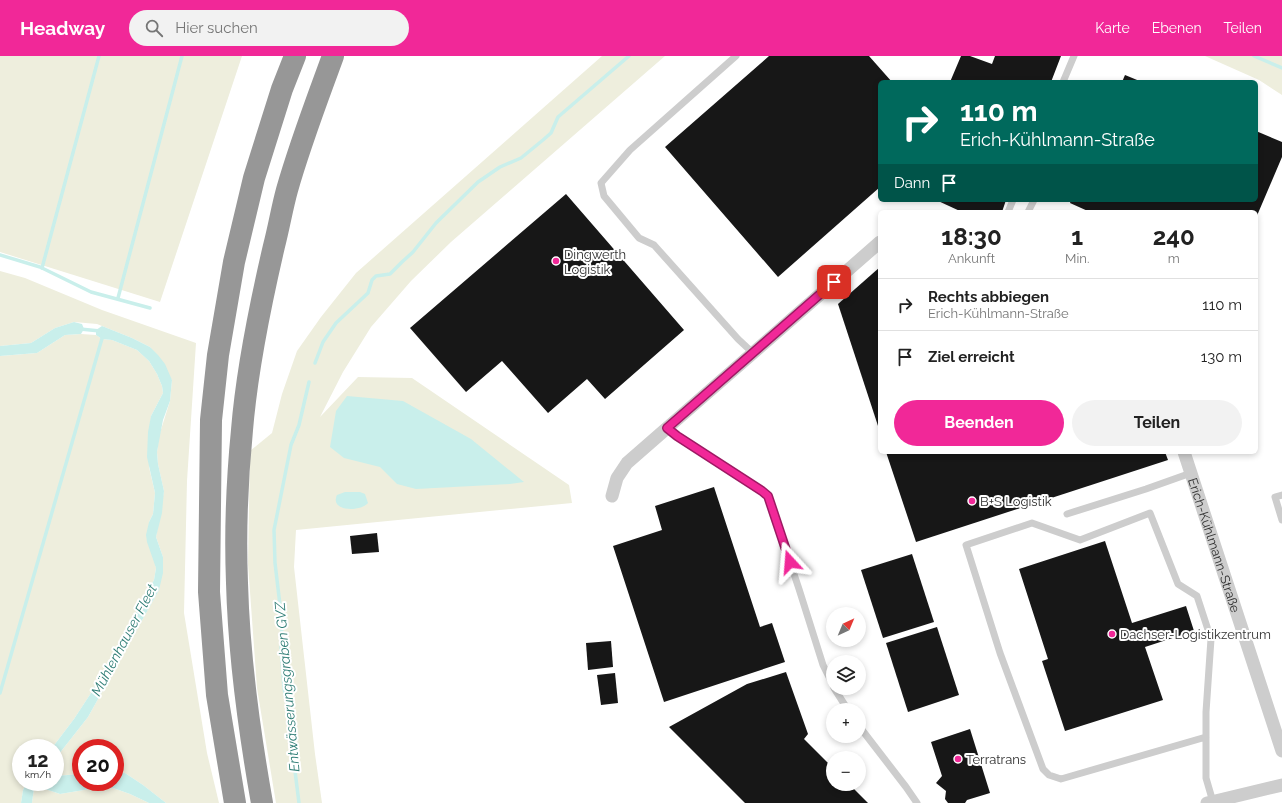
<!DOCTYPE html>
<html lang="de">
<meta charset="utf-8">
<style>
:root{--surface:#fff;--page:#f2f2f2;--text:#222;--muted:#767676;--line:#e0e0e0;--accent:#f12898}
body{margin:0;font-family:Raleway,sans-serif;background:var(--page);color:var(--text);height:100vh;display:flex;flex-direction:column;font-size:15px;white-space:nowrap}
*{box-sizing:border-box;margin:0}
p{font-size:13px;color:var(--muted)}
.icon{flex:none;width:22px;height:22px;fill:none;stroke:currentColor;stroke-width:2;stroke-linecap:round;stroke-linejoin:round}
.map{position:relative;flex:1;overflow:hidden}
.side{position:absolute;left:878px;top:154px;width:380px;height:244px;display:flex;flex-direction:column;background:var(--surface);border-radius:6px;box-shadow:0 2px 6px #0003}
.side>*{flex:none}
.hud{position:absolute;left:878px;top:24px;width:380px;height:122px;border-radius:6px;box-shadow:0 2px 6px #0003;background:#00695c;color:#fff;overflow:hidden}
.needle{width:26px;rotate:44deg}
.fabs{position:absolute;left:826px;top:551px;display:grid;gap:8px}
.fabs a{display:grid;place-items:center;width:40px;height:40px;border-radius:50%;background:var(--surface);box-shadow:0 2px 6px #0003;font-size:20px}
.speed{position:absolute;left:12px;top:683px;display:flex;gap:8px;font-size:20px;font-weight:700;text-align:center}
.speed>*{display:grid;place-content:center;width:52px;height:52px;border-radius:50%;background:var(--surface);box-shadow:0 2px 6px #0003;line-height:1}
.speed small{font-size:10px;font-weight:400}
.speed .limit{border:6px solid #d22;background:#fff;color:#111}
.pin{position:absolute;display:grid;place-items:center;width:34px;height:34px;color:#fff;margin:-17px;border-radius:8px;box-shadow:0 2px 6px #0006}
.me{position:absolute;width:44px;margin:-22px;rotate:341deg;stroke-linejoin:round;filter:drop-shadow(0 0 3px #0008)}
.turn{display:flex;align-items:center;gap:14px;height:84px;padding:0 16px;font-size:18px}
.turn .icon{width:52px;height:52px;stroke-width:2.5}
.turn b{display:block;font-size:28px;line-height:34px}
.then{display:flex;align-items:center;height:38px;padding:0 16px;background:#0003;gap:8px;font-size:15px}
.eta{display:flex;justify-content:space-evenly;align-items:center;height:68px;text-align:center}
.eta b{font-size:24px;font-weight:700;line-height:28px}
.cta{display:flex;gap:8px;margin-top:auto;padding:8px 16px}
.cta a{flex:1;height:46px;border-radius:24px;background:var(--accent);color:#fff;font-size:16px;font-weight:700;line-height:46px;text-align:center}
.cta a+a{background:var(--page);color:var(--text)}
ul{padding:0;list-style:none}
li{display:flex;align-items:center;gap:12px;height:52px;padding:0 16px;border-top:1px solid var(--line)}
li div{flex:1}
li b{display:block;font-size:15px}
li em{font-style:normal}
header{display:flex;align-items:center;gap:24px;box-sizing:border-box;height:56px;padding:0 20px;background:var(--accent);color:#fff}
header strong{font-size:19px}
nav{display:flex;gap:22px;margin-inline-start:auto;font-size:14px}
.search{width:280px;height:36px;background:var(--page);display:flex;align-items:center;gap:10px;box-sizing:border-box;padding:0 14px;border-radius:22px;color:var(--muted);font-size:15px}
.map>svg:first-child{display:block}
.green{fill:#eed}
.water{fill:#c9efeb}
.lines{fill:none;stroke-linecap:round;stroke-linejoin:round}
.stream{stroke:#c9efeb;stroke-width:3.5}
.building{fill:#171717}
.service{stroke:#cdcdcd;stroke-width:7}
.minor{stroke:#cdcdcd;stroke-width:13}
.motorway{stroke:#979797;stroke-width:22}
.route-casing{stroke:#9d1a63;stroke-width:10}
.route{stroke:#f12898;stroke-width:7}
.poi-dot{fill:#f12898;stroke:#fff;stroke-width:1.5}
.labels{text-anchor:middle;stroke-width:4;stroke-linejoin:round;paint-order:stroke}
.poi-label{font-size:13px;fill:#303030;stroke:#fff;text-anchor:start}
.street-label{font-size:13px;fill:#303030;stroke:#fff}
.water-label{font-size:14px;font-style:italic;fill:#307e76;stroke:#fff}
</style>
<header>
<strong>Headway</strong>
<div class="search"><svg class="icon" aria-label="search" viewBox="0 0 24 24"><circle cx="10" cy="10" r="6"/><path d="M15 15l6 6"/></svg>Hier suchen</div>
<nav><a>Karte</a><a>Ebenen</a><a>Teilen</a></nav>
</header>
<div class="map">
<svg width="1282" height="747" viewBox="0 0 1282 747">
<rect width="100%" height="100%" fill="#fff"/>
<!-- green -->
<g class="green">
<path d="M0,0H242L160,246L0,196Z"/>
<path d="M602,0H665L451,186L411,225L371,271L343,316L320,361L358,321L412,322L569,429L572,447L296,474L294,511L315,698L322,747H276L257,632L248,508L250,395L272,377L282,338L297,295L321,261L356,217Z"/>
<path d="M1205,0H1282V39L1259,24Z"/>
<path d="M0,215L25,222L102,254L196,287L187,425L184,557L207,697L219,747H166L143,729L125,717L115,716V692H81V718L55,720V703L88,661L159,534L163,501L156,481L164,435L158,408L157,396L159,380L170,345L172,324L150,291L132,282L97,268L74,266L55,272L31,287L0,290Z"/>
<path d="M81,278L96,279L102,283L112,284L137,294L149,305L157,318L162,330L163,337L151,360L149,411L155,437L153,458L149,466L156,512L154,524L91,637L74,663L52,692H21V726H27L23,734L21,747H0V300L37,297L65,279Z"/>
<path d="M36,730L60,738L90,733L113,732L130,738L149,747H32L34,732Z"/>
</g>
<!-- water -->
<g class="water">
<path d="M74,266L82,268L84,273L81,278L65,279L37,297L0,300V290L31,287L55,272Z"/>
<path d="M102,270L132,282L150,291L158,299L165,308L172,324L170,345L163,364L157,396L158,408L164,435L162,457L156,481L163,501V517L159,534L88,661L55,703V692H52L74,663L91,637L154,524L156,512L147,486L146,479L149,466L153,458L155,437L147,401L148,376L151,360L163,337L162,330L157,318L149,305L137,294L112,284L102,283L96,279V274Z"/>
<path d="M347,340L403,345L471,383L524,426L510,428L416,433L397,428L380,411L344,402L330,391L336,355Z"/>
<path d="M345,436H360L365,438L368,447C361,456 329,456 337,439Z"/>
<path d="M115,716L125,717L143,729L166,747H149L130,738L113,732L90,733L60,738L36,730L34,732L32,747H21L23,734L27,726H55V720L81,718V726H115Z"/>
</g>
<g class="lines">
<!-- stream -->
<g class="stream">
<path d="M1254,0L1282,12"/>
<path d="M0,199L40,211L91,236L150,252"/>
<path d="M42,212L99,0"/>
<path d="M118,242L182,0"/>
<path d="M80,273L100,275"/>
<path d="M315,307L323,286L336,267L368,237L372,224L376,220L390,218L402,206L413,196L436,167L478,126L500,111L521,102L543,84L551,77L558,61L629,0"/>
<path d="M0,637L103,279"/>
<path d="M299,747L294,707L296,696L284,632L281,593L282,566L275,507L274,474L291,389L299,369L309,326"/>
</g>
</g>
<!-- building -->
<g class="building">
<path d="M769,0H869L892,26H880V131L778,221L665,91Z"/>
<path d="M961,0H970L992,8L995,0H1061L1051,26H950Z"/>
<path d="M1125,19L1142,26H1122Z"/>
<path d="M1256,75L1282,86V101L1256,162V156H1090L1070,147L1071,144H1256Z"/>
<path d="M566,138L684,274L605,343L587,323L548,357L502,305L466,336L410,272Z"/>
<path d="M936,144H1006L1002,156H962Z"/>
<path d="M880,211V376L838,248Z"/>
<path d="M886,396H1165L1168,404L916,486Z"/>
<path d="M714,431L760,571L772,567L785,606L664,646L613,490L662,474L655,450Z"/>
<path d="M377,477L379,496L352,498L350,480Z"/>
<path d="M1105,485L1132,567L1186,550L1194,575L1145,591L1163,644L1065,675L1042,605L1048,603L1019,513Z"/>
<path d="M912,498L934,566L883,582L861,514Z"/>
<path d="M937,571L959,639L908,656L886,587Z"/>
<path d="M611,585L613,611L588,614L586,587Z"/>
<path d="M786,616L808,678L804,683L833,712V728H849L868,747H745L669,671L747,628Z"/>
<path d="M615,617L618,647L601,649L597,619Z"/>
<path d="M970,673L990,737L967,744L965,747H948L945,743L946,735L936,727L942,720L931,686Z"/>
</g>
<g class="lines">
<!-- service -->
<g class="service">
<path d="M736,0L630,94L601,127L604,140L639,182L654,189L738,283L753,297"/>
<path d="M1063,26L1074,0"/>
<path d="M1008,156L1013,144"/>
<path d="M1028,156L1034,144"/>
<path d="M667,372L677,380L762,435L768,440L799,533L823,609L833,629"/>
<path d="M1282,439L1275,441L1282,464"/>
<path d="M1067,458L1146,433L1191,417"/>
<path d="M834,632L848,654"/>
<path d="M859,670L906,731L917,747"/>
<path d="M1206,681L1061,723L1049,719L1043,713L1000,597L966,489L1032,467L1080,484L1150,457L1178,528L1197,540L1211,583L1206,656V722L1213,746"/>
</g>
<!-- minor -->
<g class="minor">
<path id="s1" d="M1184,396L1282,695"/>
<path d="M612,440L617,422L627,407L880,186"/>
<path d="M1207,747L1282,729"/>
</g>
<!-- motorway -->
<g class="motorway">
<path d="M235,747L217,639L209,536L211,364L218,299L234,206L254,122L282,33L295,0"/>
<path d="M262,747C249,674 239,601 237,527C235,476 237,425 242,374C247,312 260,250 274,190C279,171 282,152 287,134C300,88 317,44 333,0"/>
</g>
</g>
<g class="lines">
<!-- route casing -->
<g class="route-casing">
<path id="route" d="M790,506L768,440L762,435L677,380L667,372L834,226"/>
</g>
<!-- route -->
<use href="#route" class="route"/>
</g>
<!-- markers -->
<g class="poi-dot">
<circle cx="556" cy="205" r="4"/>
<circle cx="972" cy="445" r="4"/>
<circle cx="1112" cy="578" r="4"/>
<circle cx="958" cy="703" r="4"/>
</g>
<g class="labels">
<!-- poi labels -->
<g class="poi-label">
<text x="564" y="203">Dingwerth<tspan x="564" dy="15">Logistik</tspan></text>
<text x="980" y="450">B+S Logistik</text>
<text x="1120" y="583">Dachser-Logistikzentrum</text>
<text x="966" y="708">Terratrans</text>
</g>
<!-- street labels -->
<g class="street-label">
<text dy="5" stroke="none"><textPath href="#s1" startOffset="98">Erich-Kühlmann-Straße</textPath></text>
</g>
<!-- water labels -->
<g class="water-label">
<text transform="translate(124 584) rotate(-62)" y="5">Mühlenhauser Fleet</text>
<text transform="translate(287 631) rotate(-95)" y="5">Entwässerungsgraben GVZ</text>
</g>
</g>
</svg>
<div class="fabs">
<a><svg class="needle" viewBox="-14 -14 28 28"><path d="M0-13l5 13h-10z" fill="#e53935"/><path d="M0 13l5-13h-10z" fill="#767676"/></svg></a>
<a><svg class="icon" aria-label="layers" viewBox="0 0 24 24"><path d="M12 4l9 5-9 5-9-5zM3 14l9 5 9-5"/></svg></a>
<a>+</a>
<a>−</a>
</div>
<div class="speed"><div>12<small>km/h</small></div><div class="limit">20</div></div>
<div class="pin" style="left:834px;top:226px;background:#d93025"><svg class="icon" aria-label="arrive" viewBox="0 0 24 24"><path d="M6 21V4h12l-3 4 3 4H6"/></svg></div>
<svg class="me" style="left:790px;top:506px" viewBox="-20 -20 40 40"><path d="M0-17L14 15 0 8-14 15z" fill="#f12898" stroke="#fff" stroke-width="4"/></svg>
<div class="hud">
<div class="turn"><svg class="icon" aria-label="right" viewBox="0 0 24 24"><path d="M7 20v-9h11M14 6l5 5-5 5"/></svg><div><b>110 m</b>Erich-Kühlmann-Straße</div></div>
<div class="then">Dann<svg class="icon" aria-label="arrive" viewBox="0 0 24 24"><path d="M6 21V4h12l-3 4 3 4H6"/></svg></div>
</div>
<section class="side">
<div class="eta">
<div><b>18:30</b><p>Ankunft</p></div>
<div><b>1</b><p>Min.</p></div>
<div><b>240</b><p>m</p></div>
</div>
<ul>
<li><svg class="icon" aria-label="right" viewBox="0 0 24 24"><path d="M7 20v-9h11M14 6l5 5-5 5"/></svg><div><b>Rechts abbiegen</b><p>Erich-Kühlmann-Straße</p></div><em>110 m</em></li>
<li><svg class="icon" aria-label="arrive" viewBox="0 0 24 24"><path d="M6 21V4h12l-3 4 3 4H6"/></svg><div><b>Ziel erreicht</b></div><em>130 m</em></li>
</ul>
<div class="cta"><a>Beenden</a><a>Teilen</a></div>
</section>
</div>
